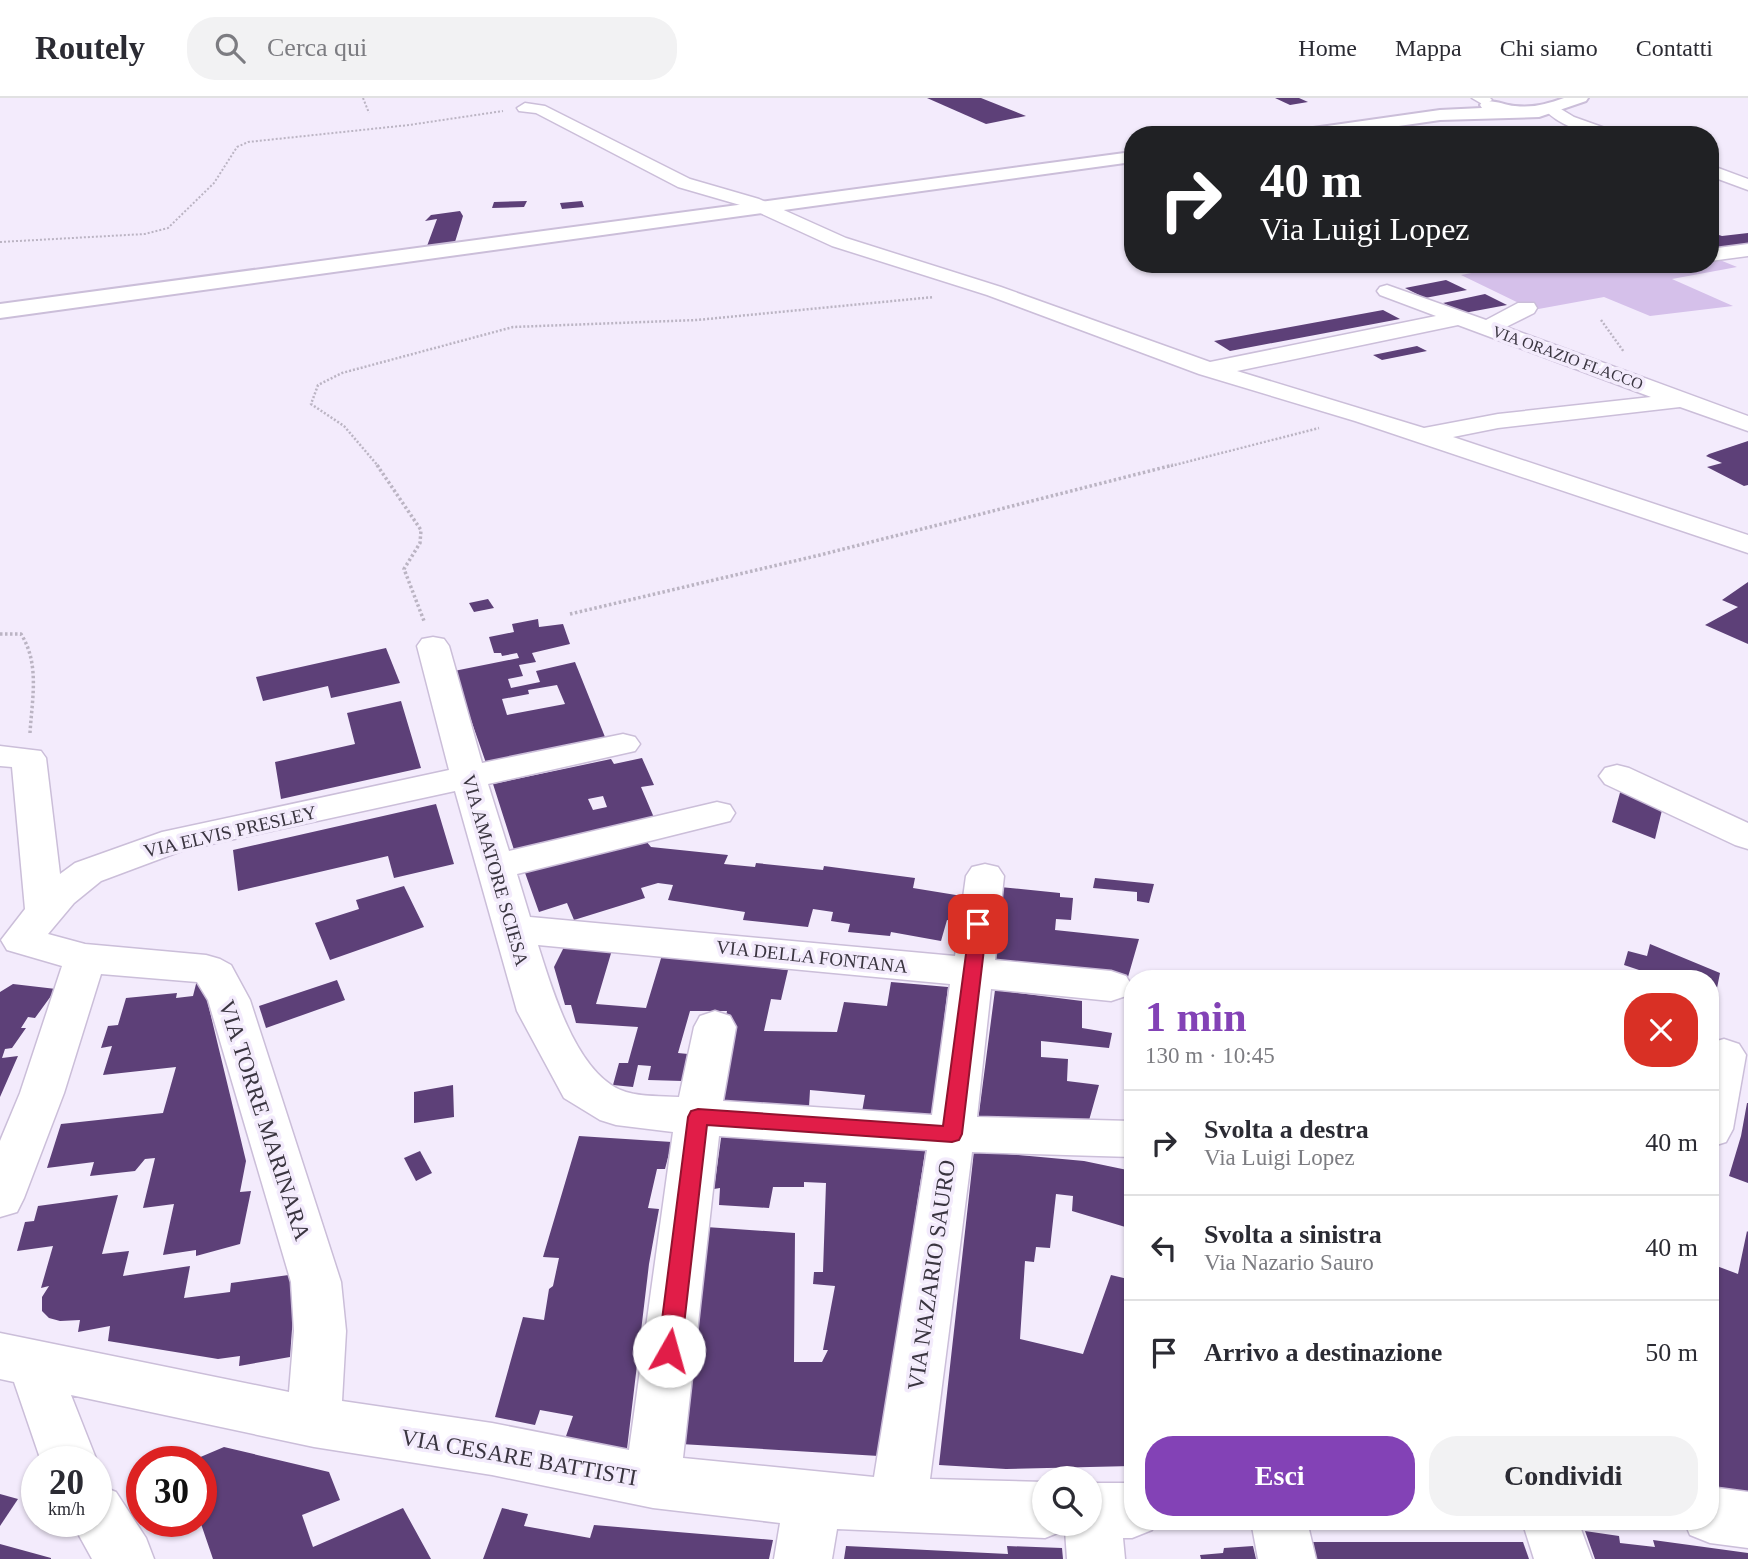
<!DOCTYPE html>
<html lang="it">
<meta charset="utf-8">
<style>
:root{--surface:#fff;--page:#f2f2f3;--text:#2b2b33;--muted:#7c7c81;--line:#e1e1e2;--accent:#8342b6}
body{margin:0;font-family:Georgia,serif;background:var(--page);color:var(--text);height:100vh;display:flex;flex-direction:column;font-size:26px;white-space:nowrap}
*{box-sizing:border-box;margin:0}
p{font-size:23px;color:var(--muted)}
.icon{flex:none;width:38px;height:38px;fill:none;stroke:currentColor;stroke-width:2;stroke-linecap:round;stroke-linejoin:round}
.map{position:relative;flex:1;overflow:hidden}
.drawer{position:absolute;left:1124px;top:872px;width:595px;height:560px;display:flex;flex-direction:column;background:var(--surface);border-radius:28px;box-shadow:0 2px 5px #0004}
.drawer>*{flex:none}
.top-card{position:absolute;left:1124px;top:28px;width:595px;height:147px;border-radius:28px;box-shadow:0 2px 5px #0004;background:#202124;color:#fff;overflow:hidden}
.controls{position:absolute;left:1032px;top:1368px;display:grid;gap:14px}
.controls a{display:grid;place-items:center;width:70px;height:70px;border-radius:50%;background:var(--surface);box-shadow:0 2px 5px #0004;font-size:35px}
.speed{position:absolute;left:21px;top:1348px;display:flex;gap:14px;font-size:35px;font-weight:700;text-align:center}
.speed>*{display:grid;place-content:center;width:91px;height:91px;border-radius:50%;background:var(--surface);box-shadow:0 2px 5px #0004;line-height:1}
.speed small{font-size:18px;font-weight:400}
.speed .limit{border:10px solid #d22;background:#fff;color:#111}
.pin{position:absolute;display:grid;place-items:center;width:60px;height:60px;color:#fff;margin:-30px;border-radius:14px;box-shadow:0 4px 10px #0006}
.me{position:absolute;width:77px;margin:-38px;rotate:7deg;stroke-linejoin:round;filter:drop-shadow(0 0 5px #0008)}
.turn{display:flex;align-items:center;gap:24px;height:147px;padding:0 21px;font-size:32px}
.turn .icon{width:91px;height:91px;stroke-width:2.5}
.turn b{display:block;font-size:49px;line-height:60px}
.round{display:grid;place-items:center;flex:none;width:74px;height:74px;border-radius:28px;background:var(--page)}
.overview{display:flex;align-items:center;justify-content:space-between;height:119px;padding:0 21px}
h1{font-size:42px;font-weight:700;line-height:52px;color:var(--accent)}
.primary-button{display:flex;gap:14px;margin-top:auto;padding:14px 21px}
.primary-button a{flex:1;height:80px;border-radius:28px;background:var(--accent);color:#fff;font-size:28px;font-weight:700;line-height:80px;text-align:center}
.primary-button a+a{background:var(--page);color:var(--text)}
ul{padding:0;list-style:none}
li{display:flex;align-items:center;gap:21px;height:105px;padding:0 21px;border-top:2px solid var(--line)}
li div{flex:1}
li b{display:block;font-size:26px}
li em{font-style:normal}
header{display:flex;align-items:center;gap:42px;box-sizing:border-box;height:98px;padding:0 35px;background:var(--surface);border-bottom:2px solid var(--line)}
header strong{font-size:33px}
nav{display:flex;gap:38px;margin-inline-start:auto;font-size:24px}
.search{width:490px;height:63px;background:var(--page);display:flex;align-items:center;gap:18px;box-sizing:border-box;padding:0 24px;border-radius:28px;color:var(--muted);font-size:26px}
.map>svg:first-child{display:block}
.green{fill:#d5c0ea}
.building{fill:#5d4078;fill-rule:evenodd}
.lines{fill:none;stroke-linecap:round;stroke-linejoin:round}
.minor-casing{stroke:#cbbed9;stroke-width:3}
.major-casing{stroke:#cbbed9;stroke-width:4}
.path-far2{stroke:#bbb4c3;stroke-width:2;stroke-dasharray:2 2;stroke-linecap:butt}
.path-far1{stroke:#bbb4c3;stroke-width:2.5;stroke-dasharray:2 2;stroke-linecap:butt}
.path{stroke:#bbb4c3;stroke-width:3.5;stroke-dasharray:2.5 2.5;stroke-linecap:butt}
.minor{fill:#fff;fill-rule:evenodd}
.major{fill:#fff;fill-rule:evenodd}
.route{fill:#e11d48;stroke:#92132f;stroke-width:2}
.labels{text-anchor:middle;stroke-width:7;stroke-linejoin:round;paint-order:stroke}
.far-street-label{font-size:16px;fill:#3a3540;stroke:#f3ebfc}
.street-label{font-size:19px;fill:#3a3540;stroke:#f3ebfc}
.near-street-label{font-size:23px;fill:#3a3540;stroke:#f3ebfc}
</style>
<header>
<strong>Routely</strong>
<div class="search"><svg class="icon" aria-label="search" viewBox="0 0 24 24"><circle cx="10" cy="10" r="6"/><path d="M15 15l6 6"/></svg>Cerca qui</div>
<nav><a>Home</a><a>Mappa</a><a>Chi siamo</a><a>Contatti</a></nav>
</header>
<div class="map">
<svg width="1748" height="1461" viewBox="0 0 1748 1461">
<rect width="100%" height="100%" fill="#f3ebfc"/>
<!-- green -->
<path class="green" d="M1710,158L1737,169L1672,181L1733,208L1650,218L1604,199L1533,212L1461,177L1519,166H1710Z"/>
<!-- building -->
<g class="building">
<path d="M927,0H981L1026,18L986,26Z"/>
<path d="M1275,0H1299L1308,4L1290,7Z"/>
<path d="M527,103L524,109L492,110L494,104Z"/>
<path d="M582,103L584,109L562,111L560,105Z"/>
<path d="M460,113L463,118L455,144L427,148L437,121L425,123L431,117Z"/>
<path d="M1710,134L1722,138L1748,135V147L1710,152Z"/>
<path d="M1446,182L1467,192L1425,200L1405,190Z"/>
<path d="M1485,196L1507,207L1464,215L1443,205Z"/>
<path d="M1383,212L1400,221L1230,253L1214,243Z"/>
<path d="M1417,248L1427,253L1382,262L1373,257Z"/>
<path d="M1748,343V387L1744,388L1707,369L1722,365L1706,358L1709,356Z"/>
<path d="M1748,484V546L1705,527L1738,509L1722,502Z"/>
<path d="M488,501L494,510L474,514L469,505Z"/>
<path d="M538,521L539,529L563,526L570,546L532,555L536,564L519,567L523,578L508,581L511,590L540,584L536,573L575,564L605,639L486,665L454,573L519,560L517,555L502,558L501,555H494L489,539L514,534L512,526ZM557,587L565,606L507,617L502,601L529,596L528,592Z"/>
<path d="M386,550L400,585L331,600L328,588L263,603L256,579Z"/>
<path d="M401,603L421,670L281,701L275,664L355,646L347,615Z"/>
<path d="M642,660L654,687L641,689L655,722L515,755L493,686L611,661L614,666ZM603,698L607,709L593,712L588,701Z"/>
<path d="M1621,691L1663,708L1655,741L1612,724Z"/>
<path d="M436,706L454,766L394,780L388,758L238,793L233,752Z"/>
<path d="M646,743L651,749L728,757L724,766L755,769L756,765L823,772L824,768L915,780L913,790L962,798L957,824L947,822L941,843L891,834L890,838L848,834L850,826L831,823L833,814L813,811L808,829L743,822L745,814L668,802L673,787L658,785L641,790L645,800L574,822L567,805L539,814L524,772Z"/>
<path d="M1095,780L1154,786L1149,805L1137,803V794L1093,790Z"/>
<path d="M404,788L424,829L330,862L315,825L359,811L356,802Z"/>
<path d="M1000,789L1060,795V799L1073,800L1071,822L1056,821L1055,832L1139,841L1128,879L995,864Z"/>
<path d="M1650,846L1720,875L1713,910L1710,909V880H1640L1642,873L1624,867L1628,853L1647,858Z"/>
<path d="M564,849L612,852L596,906L646,910L662,857L788,872L781,902L771,901L764,933L837,934L844,904L887,908L891,884L948,889L932,1021L862,1014L865,997L810,992L809,1009L722,1004L735,925L725,924L727,913H690L678,955L688,956L683,983L648,982L651,968L638,967L633,989L613,987L619,965H628L638,929L576,925L571,907H565L554,869Z"/>
<path d="M202,881L246,1063L240,1094L251,1093L240,1146L196,1158V1152L163,1157L174,1106L143,1110L155,1060L145,1061L135,1073L90,1078L94,1064L47,1070L61,1026L163,1015L176,969L103,977L112,948L101,950L108,928L118,927L126,900L177,895L176,900L193,898L197,882Z"/>
<path d="M337,882L345,902L266,930L259,908Z"/>
<path d="M13,886L56,891L35,920L28,919L21,930H26L12,950L5,951L2,960L18,958L0,999V894Z"/>
<path d="M995,892L1082,903V930L1112,935L1109,950L1041,943V959L1068,961L1067,983L1099,987L1086,1033L978,1023Z"/>
<path d="M453,987L454,1019L414,1025V994Z"/>
<path d="M1747,1005H1748V1085L1729,1078L1741,1038Z"/>
<path d="M722,1033L926,1047L879,1358L681,1346L706,1129L795,1135L794,1264H822L828,1252H823L835,1188L813,1186L814,1174H823L826,1085L804,1084V1089H773L769,1110L719,1107L720,1090L714,1091Z"/>
<path d="M579,1038L672,1044L665,1071H657L648,1110L659,1111L649,1166L627,1351L565,1341L573,1318L540,1312L535,1327L495,1319L523,1219L544,1222L549,1191L553,1188L559,1160L543,1159Z"/>
<path d="M420,1053L432,1075L416,1083L404,1060Z"/>
<path d="M974,1053L1084,1063L1132,1073V1131L1072,1113L1073,1098L1056,1096L1050,1150L1036,1149L1034,1164L1025,1163L1020,1241L1083,1256L1111,1177L1132,1182V1368L1006,1371L939,1367Z"/>
<path d="M118,1097L102,1156L129,1153L123,1178L190,1168L184,1200L230,1194L231,1185L296,1176L290,1259L239,1268L240,1258L218,1261L108,1243L110,1228L78,1234L80,1222L60,1223L49,1220L42,1213V1199L49,1188L41,1190L53,1148L17,1153L25,1124L34,1123L38,1108Z"/>
<path d="M1747,1133L1748,1134V1398L1710,1392V1188L1714,1167L1738,1176Z"/>
<path d="M224,1349L329,1374L340,1402L302,1417L313,1449L403,1410L431,1461H213L200,1423L201,1363H191Z"/>
<path d="M0,1396L18,1401L0,1428Z"/>
<path d="M502,1410L528,1416L524,1428L590,1440L594,1427L773,1442L769,1461H483Z"/>
<path d="M1585,1433L1619,1438L1620,1445L1655,1449L1653,1442L1748,1455V1461H1595Z"/>
<path d="M1309,1444H1523L1529,1461H1313Z"/>
<path d="M0,1446L51,1460V1461H0Z"/>
<path d="M846,1448L1008,1456L1007,1448L1062,1450L1063,1461H844Z"/>
<path d="M1253,1448L1256,1461H1201L1200,1457L1223,1455L1224,1450Z"/>
</g>
<g class="lines">
<!-- minor casing -->
<g class="minor-casing">
<g id="minor">
<path d="M1472,0H1490L1492,2L1484,7Z"/>
<path d="M525,5L545,8L690,81L759,101L846,140L1001,189L1210,264L1436,218L1380,197L1377,193L1380,189L1387,187L1486,222L1518,205H1534L1537,210L1534,215L1506,229L1748,318V333L1680,309L1498,330L1453,339L1748,437V455L1355,323L1199,276L987,197L832,148L747,109L678,89L536,15L519,13L517,10ZM1458,227L1651,299L1498,316L1424,330L1237,273Z"/>
<path d="M1551,5L1574,19L1616,34L1618,37C1591,37 1562,31 1543,10Z"/>
<path d="M1710,67L1748,81V92L1710,78Z"/>
<path d="M1748,146V158L1710,163V151Z"/>
<path d="M433,539L444,541L449,548L482,665L623,636L635,639L640,646L635,653L488,686L509,753L717,704L730,707L735,715L730,723L517,776L530,819L955,858L966,778L972,769L985,766L998,769L1004,778L995,862L1111,873L1126,878L1132,888L1126,898L1111,903L991,891L977,1019L1132,1023V1059L972,1054L930,1381L1045,1384V1426H1090V1385H1132V1423H1156L1152,1432L1132,1440H1123L1125,1461H1067L1065,1432L1045,1440L837,1431L832,1461H774L780,1425L653,1410L492,1377L314,1349L71,1297L97,1363L96,1364L41,1363L14,1284L0,1281V1235L289,1294L294,1233L291,1184L208,902L197,884L101,876L64,995L24,1100L17,1114L0,1119V1043L20,995L62,868L7,852L1,842L25,811L12,669L0,668V648L41,653L46,660L60,776L75,765L162,734L449,672L417,548L422,541ZM455,693L517,913L564,1000L600,1022L616,1027L673,1034L629,1352L492,1325L342,1303L346,1233L341,1184L250,902L231,867L220,861L206,857L85,846L48,836L74,805L101,783L184,752ZM538,847L950,886L932,1017L723,1003L736,929L730,918L715,913L700,918L694,929L679,999C662,998 642,999 626,994C577,979 552,891 538,847ZM719,1038L927,1052L874,1379L683,1360Z"/>
<path d="M1617,667L1629,670L1748,725V751L1735,747L1605,686L1599,678L1605,670Z"/>
<path d="M1724,941L1739,946L1746,957L1733,1031L1726,1044L1710,1049V945Z"/>
<path d="M96,1386L116,1394L146,1440L154,1461H92L71,1423H96Z"/>
<path d="M1710,1389L1748,1394V1450L1710,1445L1690,1437L1684,1423H1710Z"/>
<path d="M1251,1423H1307L1316,1461H1258Z"/>
<path d="M1522,1423H1578L1592,1461H1534Z"/>
</g>
</g>
<!-- major casing -->
<g class="major-casing">
<g id="major">
<path d="M1564,0H1588L1586,3L1539,19L1440,22L1337,37H1291L1299,32L1440,12L1482,10L1480,7L1482,4C1493,1 1504,7 1515,8C1534,10 1547,6 1564,0Z"/>
<path d="M1132,54V64L0,220V206Z"/>
</g>
</g>
<!-- path-far2 -->
<g class="path-far2">
<path d="M363,0L369,15"/>
<path d="M0,144L145,136L168,130L214,85L237,49L248,44L409,27L503,13"/>
</g>
<!-- path-far1 -->
<g class="path-far1">
<path d="M1601,222L1624,254"/>
<path d="M379,369L344,328L311,306L318,287L342,275L513,229L697,222L934,199"/>
<path d="M1167,369L1319,330"/>
</g>
<!-- path -->
<g class="path">
<path d="M377,367L421,432L420,445L404,471L424,523"/>
<path d="M570,516L820,457L1173,367"/>
<path d="M0,536H21C40,566 32,601 30,635"/>
</g>
<!-- minor -->
<use href="#minor" class="minor"/>
<!-- major -->
<use href="#major" class="major"/>
</g>
<!-- route -->
<path class="route" d="M978,820L987,826L962,1036L959,1042L952,1044L707,1027L681,1253L677,1260L669,1263L661,1260L658,1253L688,1019L691,1013L698,1011L943,1028L970,826Z"/>
<g class="labels">
<!-- far-street labels -->
<g class="far-street-label">
<text transform="translate(1568 259) rotate(20)" y="6">VIA ORAZIO FLACCO</text>
</g>
<!-- street labels -->
<g class="street-label">
<text transform="translate(230 733) rotate(-13)" y="7">VIA ELVIS PRESLEY</text>
<text transform="translate(496 772) rotate(74)" y="7">VIA AMATORE SCIESA</text>
<text transform="translate(812 858) rotate(6)" y="7">VIA DELLA FONTANA</text>
</g>
<!-- near-street labels -->
<g class="near-street-label">
<text transform="translate(265 1022) rotate(72)" y="8">VIA TORRE MARINARA</text>
<text transform="translate(931 1177) rotate(-82)" y="8">VIA NAZARIO SAURO</text>
<text transform="translate(519 1359) rotate(10)" y="8">VIA CESARE BATTISTI</text>
</g>
</g>
</svg>
<div class="controls">
<a><svg class="icon" aria-label="search" viewBox="0 0 24 24"><circle cx="10" cy="10" r="6"/><path d="M15 15l6 6"/></svg></a>
</div>
<div class="speed"><div>20<small>km/h</small></div><div class="limit">30</div></div>
<div class="pin" style="left:978px;top:826px;background:#d93025"><svg class="icon" aria-label="arrive" viewBox="0 0 24 24"><path d="M6 21V4h12l-3 4 3 4H6"/></svg></div>
<svg class="me" style="left:669px;top:1253px" viewBox="-20 -20 40 40"><circle r="19" fill="#fff"/><path d="M0-13L10 11 0 6-10 11z" fill="#e11d48"/></svg>
<div class="top-card">
<div class="turn"><svg class="icon" aria-label="right" viewBox="0 0 24 24"><path d="M7 20v-9h11M14 6l5 5-5 5"/></svg><div><b>40 m</b>Via Luigi Lopez</div></div>
</div>
<section class="drawer">
<div class="overview"><div><h1>1 min</h1><p>130 m · 10:45</p></div><a class="round" style="background:#d93025;color:#fff"><svg class="icon" aria-label="close" viewBox="0 0 24 24"><path d="M6 6l12 12M18 6L6 18"/></svg></a></div>
<ul>
<li><svg class="icon" aria-label="right" viewBox="0 0 24 24"><path d="M7 20v-9h11M14 6l5 5-5 5"/></svg><div><b>Svolta a destra</b><p>Via Luigi Lopez</p></div><em>40 m</em></li>
<li><svg class="icon" aria-label="left" viewBox="0 0 24 24"><path d="M17 20v-9H6M10 6l-5 5 5 5"/></svg><div><b>Svolta a sinistra</b><p>Via Nazario Sauro</p></div><em>40 m</em></li>
<li><svg class="icon" aria-label="arrive" viewBox="0 0 24 24"><path d="M6 21V4h12l-3 4 3 4H6"/></svg><div><b>Arrivo a destinazione</b></div><em>50 m</em></li>
</ul>
<div class="primary-button"><a>Esci</a><a>Condividi</a></div>
</section>
</div>
